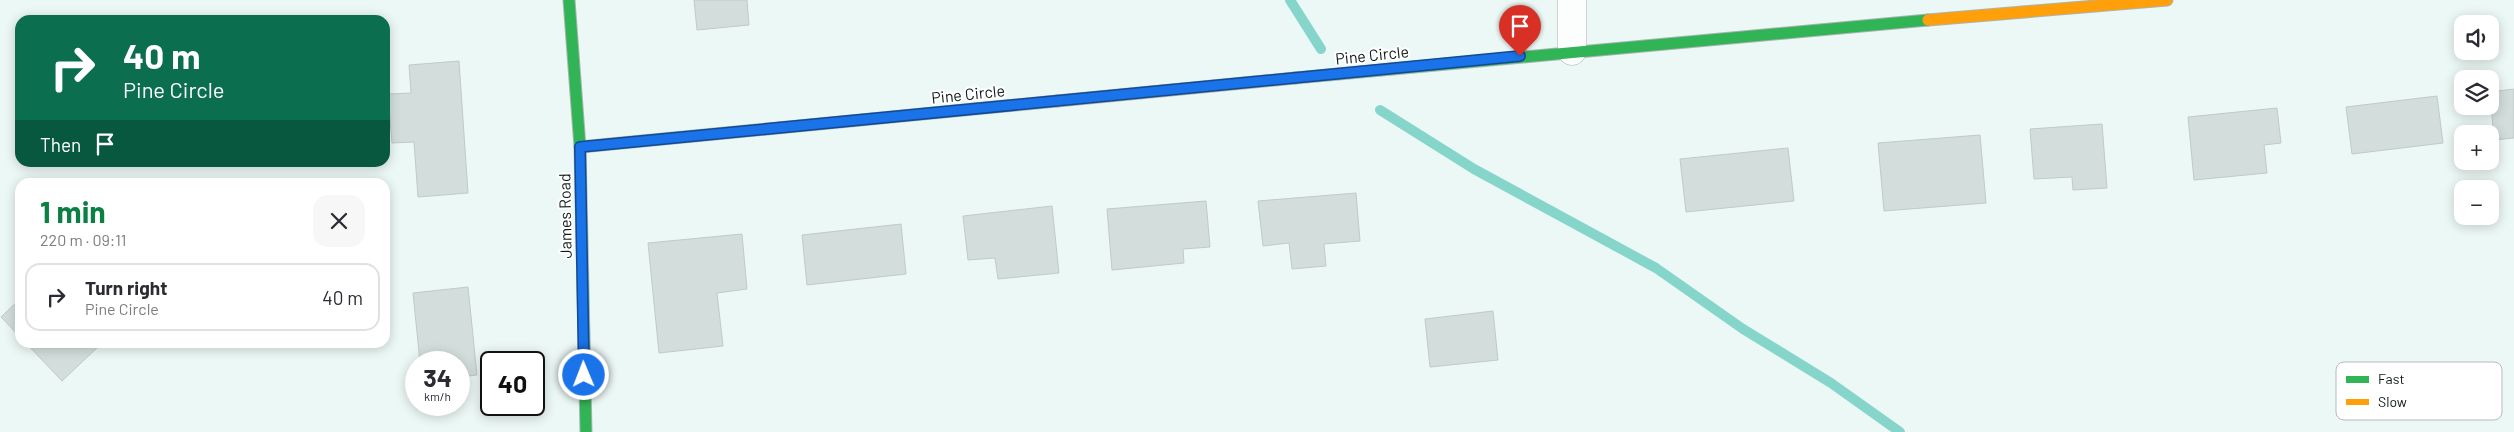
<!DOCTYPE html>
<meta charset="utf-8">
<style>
:root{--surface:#fff;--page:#f7f7f7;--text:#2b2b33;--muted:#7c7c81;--line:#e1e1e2;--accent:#0b8043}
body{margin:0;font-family:Barlow,sans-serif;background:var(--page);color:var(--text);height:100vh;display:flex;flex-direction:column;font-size:19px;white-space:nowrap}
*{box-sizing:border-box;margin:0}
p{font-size:16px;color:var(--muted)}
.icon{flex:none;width:28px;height:28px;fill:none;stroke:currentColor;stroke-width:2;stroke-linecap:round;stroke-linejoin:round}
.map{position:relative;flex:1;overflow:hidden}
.details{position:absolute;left:15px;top:178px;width:375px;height:170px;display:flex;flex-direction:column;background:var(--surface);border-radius:15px;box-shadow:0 2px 12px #0003}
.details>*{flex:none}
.guide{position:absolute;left:15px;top:15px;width:375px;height:152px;border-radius:15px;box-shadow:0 2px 12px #0003;background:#0b6e4f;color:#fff;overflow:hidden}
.controls{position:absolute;left:2454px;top:15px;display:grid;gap:10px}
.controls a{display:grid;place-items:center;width:45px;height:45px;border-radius:10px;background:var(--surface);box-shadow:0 2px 12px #0003;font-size:25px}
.speed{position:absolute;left:405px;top:351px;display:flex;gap:10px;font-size:25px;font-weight:700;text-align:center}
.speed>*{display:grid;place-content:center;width:65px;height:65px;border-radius:50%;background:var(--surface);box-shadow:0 2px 12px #0003;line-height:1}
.speed small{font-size:12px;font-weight:400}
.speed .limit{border:2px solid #111;border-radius:8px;background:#fff;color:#111}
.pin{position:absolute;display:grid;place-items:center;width:42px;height:42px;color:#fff;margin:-51px -21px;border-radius:50% 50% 50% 0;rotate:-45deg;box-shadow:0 0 5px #0007}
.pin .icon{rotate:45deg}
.me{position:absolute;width:55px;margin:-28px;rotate:359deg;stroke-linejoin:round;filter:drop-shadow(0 0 4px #0008)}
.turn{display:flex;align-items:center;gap:18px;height:105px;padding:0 25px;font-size:22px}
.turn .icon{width:65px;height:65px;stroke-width:2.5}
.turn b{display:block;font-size:35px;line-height:42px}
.then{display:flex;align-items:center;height:48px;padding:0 25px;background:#0003;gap:10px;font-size:19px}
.round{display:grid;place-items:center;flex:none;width:52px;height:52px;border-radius:15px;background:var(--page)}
.head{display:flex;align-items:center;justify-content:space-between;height:85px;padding:0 25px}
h1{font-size:30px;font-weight:700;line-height:38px;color:var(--accent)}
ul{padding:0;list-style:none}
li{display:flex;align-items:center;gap:15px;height:68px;margin:0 10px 8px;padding:0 15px;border:2px solid var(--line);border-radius:15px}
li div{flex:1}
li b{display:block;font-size:19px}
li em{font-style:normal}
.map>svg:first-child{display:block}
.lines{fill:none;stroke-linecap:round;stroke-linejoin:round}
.stream{stroke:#86d5cb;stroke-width:10}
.building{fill:#d3dedc;stroke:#bfcbc9}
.street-casing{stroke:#a9b4b2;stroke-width:29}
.fast-casing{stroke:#a9b4b2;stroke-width:13}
.slow-casing{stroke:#a9b4b2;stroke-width:13}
.street{stroke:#fcfefe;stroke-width:28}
.fast{stroke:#30b455;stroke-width:11}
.slow{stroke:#ff9f0a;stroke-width:11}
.route-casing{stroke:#114b97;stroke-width:12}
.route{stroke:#1a73e8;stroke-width:9}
.labels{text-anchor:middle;stroke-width:4;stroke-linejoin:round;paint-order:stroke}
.street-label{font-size:16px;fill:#0f1a18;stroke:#fff}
.key{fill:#fff;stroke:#b7baba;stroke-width:1}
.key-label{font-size:14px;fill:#0f1a18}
</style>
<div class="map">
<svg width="2514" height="432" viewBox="0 0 2514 432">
<rect width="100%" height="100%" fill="#ecf8f6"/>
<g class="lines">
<!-- stream -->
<g class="stream">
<path d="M1290,0L1321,49"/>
<path d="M1380,110L1474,169L1656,268L1743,329L1831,383L1900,432"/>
</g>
</g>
<!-- building -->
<g class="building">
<path d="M694,0H747L749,25L697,30Z"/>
<path d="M459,61L468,193L418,197L414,142L392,143L388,94L411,93L409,65Z"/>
<path d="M2514,89V138L2494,140L2490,92Z"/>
<path d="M2437,96L2443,143L2352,154L2346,107Z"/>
<path d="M2277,108L2281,143L2264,145L2267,173L2194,180L2188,117Z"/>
<path d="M2102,124L2107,188L2073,190L2072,177L2034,179L2030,129Z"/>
<path d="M1980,135L1986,203L1884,211L1878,143Z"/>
<path d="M1788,148L1794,201L1686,212L1680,159Z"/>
<path d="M1356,193L1360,241L1324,244L1326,266L1292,269L1289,243L1263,246L1258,201Z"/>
<path d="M1206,201L1210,247L1183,249L1184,263L1112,270L1107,209Z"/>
<path d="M1052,206L1059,273L998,279L995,258L968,260L963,216Z"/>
<path d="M901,224L906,274L807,285L802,235Z"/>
<path d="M742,234L747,289L717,293L723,346L659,353L648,243Z"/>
<path d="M468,287L477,375L459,377V362H420L413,293Z"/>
<path d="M20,299V337L1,317Z"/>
<path d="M1493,311L1498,360L1430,367L1425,319Z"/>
<path d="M25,342H98L100,345L62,381Z"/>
</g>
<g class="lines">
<!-- street casing -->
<g class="street-casing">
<path id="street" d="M1572,0V51"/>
</g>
<!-- fast casing -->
<g class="fast-casing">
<g id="fast">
<path d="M569,0L580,147L586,432"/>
<path d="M1295,78L1928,20"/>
<path d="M580,147L1057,101"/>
</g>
</g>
<!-- slow casing -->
<g class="slow-casing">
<g id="slow">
<path d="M1928,20L2167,0"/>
<path d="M1057,101L1295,78"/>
</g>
</g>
<!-- street -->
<use href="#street" class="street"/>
<!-- fast -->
<use href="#fast" class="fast"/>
<!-- slow -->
<use href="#slow" class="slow"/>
</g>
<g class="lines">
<!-- route casing -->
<g class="route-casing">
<path id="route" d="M584,375L580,147L1520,56"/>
</g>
<!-- route -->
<use href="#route" class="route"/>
</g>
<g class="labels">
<!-- street labels -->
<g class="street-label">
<text transform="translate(1372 55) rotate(-6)" y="6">Pine Circle</text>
<text transform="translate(968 94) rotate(-6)" y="6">Pine Circle</text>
<text transform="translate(565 216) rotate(-91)" y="6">James Road</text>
</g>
</g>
<!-- legend -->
<rect x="2336" y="362" width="166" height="58" rx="8" class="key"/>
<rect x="2346" y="376" width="23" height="7" fill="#30b455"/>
<rect x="2346" y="399" width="23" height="6" fill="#ff9f0a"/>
<g class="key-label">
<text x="2378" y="384">Fast</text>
<text x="2378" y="407">Slow</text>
</g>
</svg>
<div class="controls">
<a><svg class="icon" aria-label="sound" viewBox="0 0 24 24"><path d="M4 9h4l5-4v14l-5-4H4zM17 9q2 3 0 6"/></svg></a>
<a><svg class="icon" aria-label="layers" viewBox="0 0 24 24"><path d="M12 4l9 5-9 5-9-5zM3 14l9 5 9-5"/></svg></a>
<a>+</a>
<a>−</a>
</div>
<div class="speed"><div>34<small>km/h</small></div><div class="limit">40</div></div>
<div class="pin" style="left:1520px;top:56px;background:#d93025"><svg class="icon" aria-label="arrive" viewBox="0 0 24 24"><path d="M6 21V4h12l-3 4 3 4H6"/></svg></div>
<svg class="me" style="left:584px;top:375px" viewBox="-20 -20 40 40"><circle r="17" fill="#1a73e8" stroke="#fff" stroke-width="3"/><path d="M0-11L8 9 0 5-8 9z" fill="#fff"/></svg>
<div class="guide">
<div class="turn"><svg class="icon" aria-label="right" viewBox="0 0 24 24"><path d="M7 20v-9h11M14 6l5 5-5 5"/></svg><div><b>40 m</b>Pine Circle</div></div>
<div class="then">Then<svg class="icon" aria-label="arrive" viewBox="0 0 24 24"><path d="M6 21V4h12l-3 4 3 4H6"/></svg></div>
</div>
<section class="details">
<div class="head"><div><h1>1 min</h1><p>220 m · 09:11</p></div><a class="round"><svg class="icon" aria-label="close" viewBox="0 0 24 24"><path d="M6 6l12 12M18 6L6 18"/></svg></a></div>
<ul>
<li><svg class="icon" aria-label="right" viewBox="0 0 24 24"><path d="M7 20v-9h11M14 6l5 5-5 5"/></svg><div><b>Turn right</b><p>Pine Circle</p></div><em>40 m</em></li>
</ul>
</section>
</div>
